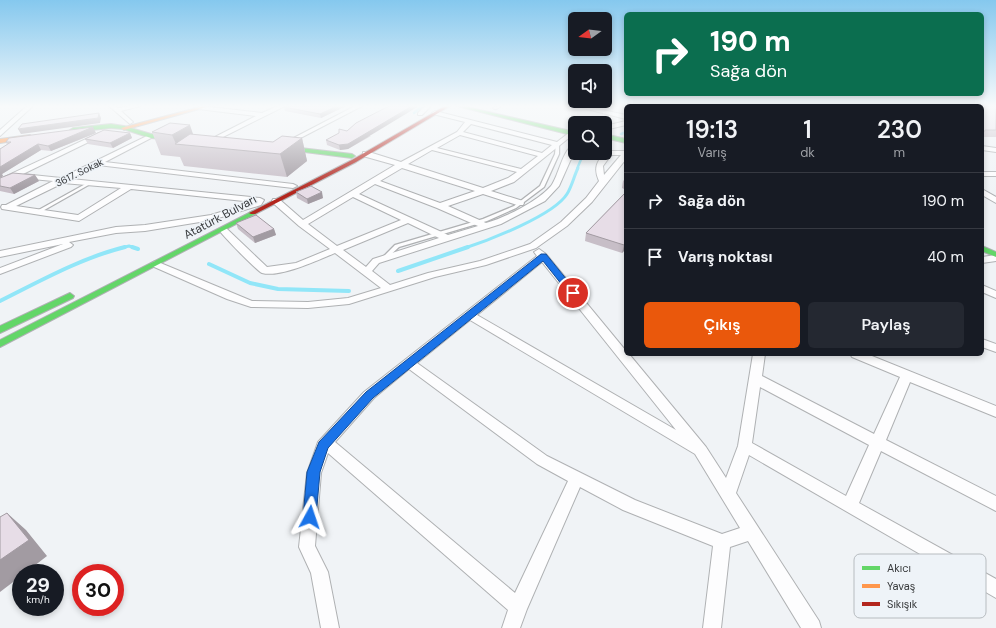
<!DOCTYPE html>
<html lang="tr">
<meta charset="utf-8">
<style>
:root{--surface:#171b24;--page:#242831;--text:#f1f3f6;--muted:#9ea1a6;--line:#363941;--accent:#ea580c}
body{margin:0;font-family:"DM Sans",sans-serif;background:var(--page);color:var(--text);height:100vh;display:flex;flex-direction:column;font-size:15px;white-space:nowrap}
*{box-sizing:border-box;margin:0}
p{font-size:13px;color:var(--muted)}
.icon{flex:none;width:22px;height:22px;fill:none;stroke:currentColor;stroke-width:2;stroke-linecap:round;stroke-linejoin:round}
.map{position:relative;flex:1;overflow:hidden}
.details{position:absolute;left:624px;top:104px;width:360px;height:252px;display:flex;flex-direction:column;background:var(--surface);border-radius:6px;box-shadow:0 2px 6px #0003}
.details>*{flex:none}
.banner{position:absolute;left:624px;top:12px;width:360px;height:84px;border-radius:6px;box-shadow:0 2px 6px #0003;background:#0b6e4f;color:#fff;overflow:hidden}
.needle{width:26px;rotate:255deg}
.controls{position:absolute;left:568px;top:12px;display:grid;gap:8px}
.controls a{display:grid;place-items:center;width:44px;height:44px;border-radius:6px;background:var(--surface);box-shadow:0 2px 6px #0003;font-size:20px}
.speed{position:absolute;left:12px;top:564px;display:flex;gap:8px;font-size:20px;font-weight:700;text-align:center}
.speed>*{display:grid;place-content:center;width:52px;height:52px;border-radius:50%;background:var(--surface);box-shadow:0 2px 6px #0003;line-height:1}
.speed small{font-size:10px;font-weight:400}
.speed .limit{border:6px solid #d22;background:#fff;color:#111}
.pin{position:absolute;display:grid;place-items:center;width:34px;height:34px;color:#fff;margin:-17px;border:2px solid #fff;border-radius:50%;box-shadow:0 1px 4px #0007}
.me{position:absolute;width:44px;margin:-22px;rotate:5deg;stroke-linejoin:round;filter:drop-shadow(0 0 3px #0008)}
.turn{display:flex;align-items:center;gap:14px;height:84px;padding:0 20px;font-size:18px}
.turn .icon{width:52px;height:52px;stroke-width:2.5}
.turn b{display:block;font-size:28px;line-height:34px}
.eta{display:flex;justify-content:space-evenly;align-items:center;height:68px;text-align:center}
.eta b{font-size:24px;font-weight:600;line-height:28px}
.button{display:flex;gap:8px;margin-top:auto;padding:8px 20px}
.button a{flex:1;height:46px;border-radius:6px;background:var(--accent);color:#fff;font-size:16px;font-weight:600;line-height:46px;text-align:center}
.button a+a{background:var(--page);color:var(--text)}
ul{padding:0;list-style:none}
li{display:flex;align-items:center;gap:12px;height:56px;padding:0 20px;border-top:1px solid var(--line)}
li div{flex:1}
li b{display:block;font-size:15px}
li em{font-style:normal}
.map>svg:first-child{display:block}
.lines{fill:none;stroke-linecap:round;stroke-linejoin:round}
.stream-far2{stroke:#91e6f8;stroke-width:2.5}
.stream-far1{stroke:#91e6f8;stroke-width:3}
.stream{stroke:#91e6f8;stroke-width:4}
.lane-casing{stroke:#afb1b3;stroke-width:2.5}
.street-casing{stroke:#afb1b3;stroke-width:2}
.fast-casing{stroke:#afb1b3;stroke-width:2}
.slow-casing{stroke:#afb1b3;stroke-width:2}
.jam-casing{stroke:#afb1b3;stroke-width:2}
.lane{fill:#fdfdfe;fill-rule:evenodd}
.street{fill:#fdfdfe;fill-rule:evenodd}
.fast{fill:#63d668;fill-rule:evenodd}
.slow{fill:#ff974d;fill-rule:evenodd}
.jam{fill:#b3261e;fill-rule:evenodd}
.wall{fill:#c7bec7}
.shaded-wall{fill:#a29ba2}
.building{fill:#e7dde7;stroke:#a29ba2}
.route{fill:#1a73e8;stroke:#114b97}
.labels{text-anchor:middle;stroke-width:3;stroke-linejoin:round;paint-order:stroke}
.far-street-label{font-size:10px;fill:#383a3c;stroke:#eef3f8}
.street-label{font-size:12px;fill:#383a3c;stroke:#eef3f8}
.key{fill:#eef3f8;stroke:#b7bcc0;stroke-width:1}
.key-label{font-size:11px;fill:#383a3c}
</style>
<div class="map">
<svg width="996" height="628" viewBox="0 0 996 628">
<rect width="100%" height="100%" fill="#f0f3f6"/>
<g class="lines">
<!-- stream-far2 -->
<g class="stream-far2">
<path d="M414,113L422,106"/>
<path d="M621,134L626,132"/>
<path d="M577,169L582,157L586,153"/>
</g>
<!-- stream-far1 -->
<g class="stream-far1">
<path d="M121,248L129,246L135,248"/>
<path d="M465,248C490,240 554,215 567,194C572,186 574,176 578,168"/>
</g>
<!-- stream -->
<g class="stream">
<path d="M132,247L138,249"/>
<path d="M209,264L250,283L278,289L349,291"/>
<path d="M398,271L468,247"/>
<path d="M0,301C40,281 81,258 125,247"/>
</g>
<!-- lane casing -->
<g class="lane-casing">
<g id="lane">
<path d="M499,106H501L496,109L493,108Z"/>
<path d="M556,144L559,145V154L544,187L516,208L487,221L399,247L385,260H383L381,259L395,245L483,219L514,206L540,186L555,154Z"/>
<path d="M89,182L92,183L39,213H35V212Z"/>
</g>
</g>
<!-- street casing -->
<g class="street-casing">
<g id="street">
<path d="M27,106H33L0,136V130Z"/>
<path d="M109,106H115L118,108L131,106H140L121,111L133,122L130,124Z"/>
<path d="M200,106L262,113L278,106H285L211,143L209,142V140L256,116L198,109V107Z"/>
<path d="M355,106H362L287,145L282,144Z"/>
<path d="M425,106H431L422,115H418V113Z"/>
<path d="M575,106H584L626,115V119Z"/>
<path d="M435,111L557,142L570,132L575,133L514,182L491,191L523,201L524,203L523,205H517L483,194L448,206L486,223C506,217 537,202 551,186C559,176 562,149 575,144V150L559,186L545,201L501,224L379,263L372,271L390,285L428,273L480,261L530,244L561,222L586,198L599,181C593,168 597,161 606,151H626V159L592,202L567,226L536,248L486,265L435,277L349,304L308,308L251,307L227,299L152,266L150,264L155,261L158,262L252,301L308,302L348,298L381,288L335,253C318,260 280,278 262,273C256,270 224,237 219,230L220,228H226L267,267L296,263L330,249L299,226L273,203L272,201L273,199H279L303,220L395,165L363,156V152H369L401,162L457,132L465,122L433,114L432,113ZM471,124L552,145L542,153L463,132ZM460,135L538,156L521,169L437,148ZM432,150L517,172L508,178L483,188L408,164ZM611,155H621L604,175L603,166ZM402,168L475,191L440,203L380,181ZM375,184L437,208L478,226L448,235L359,194ZM353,197L401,220L337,246L308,224ZM408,223L439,238L373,259L366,267L343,250Z"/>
<path d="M626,121V125L605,130V126Z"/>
<path d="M99,133L102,135L101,136L23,174L61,178L151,134L153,135V137L105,162L293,184L297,186L293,188L98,165L71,179L260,198L264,200L261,205L212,220L145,231L116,233L69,242L73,245L71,247L0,274V268L63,244L0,257V251L116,227L145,225L211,215L253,202L131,189L79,221L2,209L1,207L2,205H6L53,181L22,178L18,176L0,184V179ZM63,183L121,188L78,215L16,206Z"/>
<path d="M982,146L996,148V152L982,150Z"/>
<rect x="982" y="172" width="14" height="4"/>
<path d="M982,189L996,197V203L982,195Z"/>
<path d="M539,249L546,254L626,351V354H629L706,447L726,478L738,446L753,354H765L762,376L874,434L900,377L852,357L850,354H867L996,406V417L910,382L886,440L996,496V511L881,451L859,503L996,579V598L749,455L736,493L819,621L821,628H801L748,541L730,547L721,628H703L713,546L623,510L580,487L527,609L520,628H502L508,610L328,453L321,473L315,546L328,572L339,628H321L311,573L299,547L307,473L318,442L364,392L537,256L534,252ZM542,262L676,430L477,315ZM470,320L695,454L740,528L722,534L635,500L547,456L417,363ZM409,369L537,464L568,481L515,593L335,442L374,398ZM760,387L869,445L846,496L752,443Z"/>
<path d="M996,255V261L982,263V257Z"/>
<path d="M982,285L996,291V298L982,292Z"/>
<path d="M982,339L996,344V352L982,347Z"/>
</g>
</g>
<!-- fast casing -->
<g class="fast-casing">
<g id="fast">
<path d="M457,106H463L575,132V136Z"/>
<path d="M111,124L124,126L151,134L174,136L177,138L174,140L151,138L123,129L111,128L73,132L70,130L73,128Z"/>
<path d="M605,134L626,139V143L605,138Z"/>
<path d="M283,146L352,154L355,156L352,158L281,149V147Z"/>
<path d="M253,211L257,213L255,214L0,347V340Z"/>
<path d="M982,246L996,252V257L982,251Z"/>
<path d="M70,293L74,296L73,298L0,333V326Z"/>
</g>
</g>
<!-- slow casing -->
<g class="slow-casing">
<g id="slow">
<path d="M204,106H210L124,130L121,128Z"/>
<path d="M30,135L33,137L32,138L0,143V139Z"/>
</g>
</g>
<!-- jam casing -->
<g class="jam-casing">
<path id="jam" d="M445,106H450L356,162L255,214H251L249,213L352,160Z"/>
</g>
<!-- lane -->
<use href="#lane" class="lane"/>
<!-- street -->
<use href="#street" class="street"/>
<!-- fast -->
<use href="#fast" class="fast"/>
<!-- slow -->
<use href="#slow" class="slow"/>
<!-- jam -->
<use href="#jam" class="jam"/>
</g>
<!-- wall -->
<g class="wall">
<path d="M287,106H346L321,118L285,111L284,107Z"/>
<rect x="982" y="106" width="14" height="31"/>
<path d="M152,132L193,135L273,142L302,138L307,161L287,177L184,166L180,157L161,155Z"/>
<path d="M96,133L51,151L41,150L2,174L3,176L1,177L35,175L39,181L14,194L0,191V149L7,145L6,142Z"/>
<path d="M130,133L132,138L113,148L88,144L85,139Z"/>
<path d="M371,136L348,149L340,150L327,145L326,140Z"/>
<path d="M626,178V190L622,188L623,181Z"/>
<path d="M296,192L323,198L308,204L297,198Z"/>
<path d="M626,192V249L622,253L585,241L586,233Z"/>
<path d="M236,223L274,229L276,235L255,243L238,229Z"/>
</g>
<!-- shaded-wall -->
<g class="shaded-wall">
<path d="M337,106H346L321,118L320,114Z"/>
<path d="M412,106H419L348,149L340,150L339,145Z"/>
<path d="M99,113L101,118L100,123L21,134L18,129Z"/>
<path d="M190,125L197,146L176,144L172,135Z"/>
<path d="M93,127L96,133L51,151L48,146Z"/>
<path d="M130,133L132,138L113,148L110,143Z"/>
<path d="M302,138L307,161L287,177L280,154Z"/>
<path d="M38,144L41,150L2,174L3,176L0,178V167Z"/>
<path d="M35,175L39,181L14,194L10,188Z"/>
<path d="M322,192L323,198L308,204L307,199Z"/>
<path d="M274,229L276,235L255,243L253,237Z"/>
<path d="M626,242V249L622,253L624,245Z"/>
<path d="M7,513L26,530L47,556L25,573H21V576L0,592V560Z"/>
</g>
<!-- building -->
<g class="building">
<path d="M287,106H337L320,114L284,107Z"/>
<path d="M389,106H412L348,144L339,145L326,140L339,133V129L347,131L356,123Z"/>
<path d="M910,106H996V130H985L984,132L982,131V106Z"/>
<path d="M99,113L98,118L18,129L22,124Z"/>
<path d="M170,123L190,125L172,135L152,132Z"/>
<path d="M93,127L48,146L38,144L0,167V149L11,142H6L9,138Z"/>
<path d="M104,130L130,133L110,143L85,139Z"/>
<path d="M190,134L273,142L282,136L302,138L280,154L175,144Z"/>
<path d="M13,173L35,175L10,188L0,186V178Z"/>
<path d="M311,186L322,192L307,199L296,192Z"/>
<path d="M626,192V242L624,245L586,233Z"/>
<path d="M256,215L274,229L253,237L236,223Z"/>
<path d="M7,513L29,540L0,560V517Z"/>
</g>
<!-- sky -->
<linearGradient id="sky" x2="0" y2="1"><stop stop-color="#85c8ee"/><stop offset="0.55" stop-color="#f8fafb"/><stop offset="1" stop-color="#f8fafb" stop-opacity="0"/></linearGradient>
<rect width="996" height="193" fill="url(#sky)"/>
<!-- route -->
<path class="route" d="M541,254H546L576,291L577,293L576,295H570L543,261L373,398L328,448L320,472L316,517L314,522L310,523L305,522L303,517L307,472L319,442L366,392Z"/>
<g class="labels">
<!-- far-street labels -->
<g class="far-street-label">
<text transform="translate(79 172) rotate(-26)" y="4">3617. Sokak</text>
</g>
<!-- street labels -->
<g class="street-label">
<text transform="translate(220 217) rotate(-28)" y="4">Atatürk Bulvarı</text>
</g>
</g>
<!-- legend -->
<rect x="854" y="554" width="132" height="64" rx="6" class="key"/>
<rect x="862" y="566" width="18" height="4" fill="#63d668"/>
<rect x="862" y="584" width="18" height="4" fill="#ff974d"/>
<rect x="862" y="602" width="18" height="4" fill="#b3261e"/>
<g class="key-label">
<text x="887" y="572">Akıcı</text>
<text x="887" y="590">Yavaş</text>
<text x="887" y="608">Sıkışık</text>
</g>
</svg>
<div class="controls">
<a><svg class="needle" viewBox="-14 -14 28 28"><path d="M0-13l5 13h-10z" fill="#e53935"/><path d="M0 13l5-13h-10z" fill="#9ea1a6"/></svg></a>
<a><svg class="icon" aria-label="sound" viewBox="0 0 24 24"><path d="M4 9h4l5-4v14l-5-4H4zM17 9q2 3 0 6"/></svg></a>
<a><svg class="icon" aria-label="search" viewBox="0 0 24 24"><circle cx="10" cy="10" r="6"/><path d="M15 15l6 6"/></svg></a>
</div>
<div class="speed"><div>29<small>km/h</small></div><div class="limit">30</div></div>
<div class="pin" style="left:573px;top:293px;background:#d93025"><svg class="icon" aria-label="arrive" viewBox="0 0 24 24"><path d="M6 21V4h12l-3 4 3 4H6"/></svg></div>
<svg class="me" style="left:310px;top:517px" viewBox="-20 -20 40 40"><path d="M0-17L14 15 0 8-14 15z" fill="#1a73e8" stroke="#fff" stroke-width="4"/></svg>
<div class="banner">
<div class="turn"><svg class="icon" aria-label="right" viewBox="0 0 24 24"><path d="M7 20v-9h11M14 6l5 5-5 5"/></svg><div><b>190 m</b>Sağa dön</div></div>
</div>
<section class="details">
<div class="eta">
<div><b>19:13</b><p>Varış</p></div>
<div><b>1</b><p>dk</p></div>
<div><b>230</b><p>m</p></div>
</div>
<ul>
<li><svg class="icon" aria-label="right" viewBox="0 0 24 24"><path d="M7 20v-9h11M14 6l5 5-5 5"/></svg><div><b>Sağa dön</b></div><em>190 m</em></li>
<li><svg class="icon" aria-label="arrive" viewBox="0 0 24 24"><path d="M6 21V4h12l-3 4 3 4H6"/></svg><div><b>Varış noktası</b></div><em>40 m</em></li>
</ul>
<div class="button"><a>Çıkış</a><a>Paylaş</a></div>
</section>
</div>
